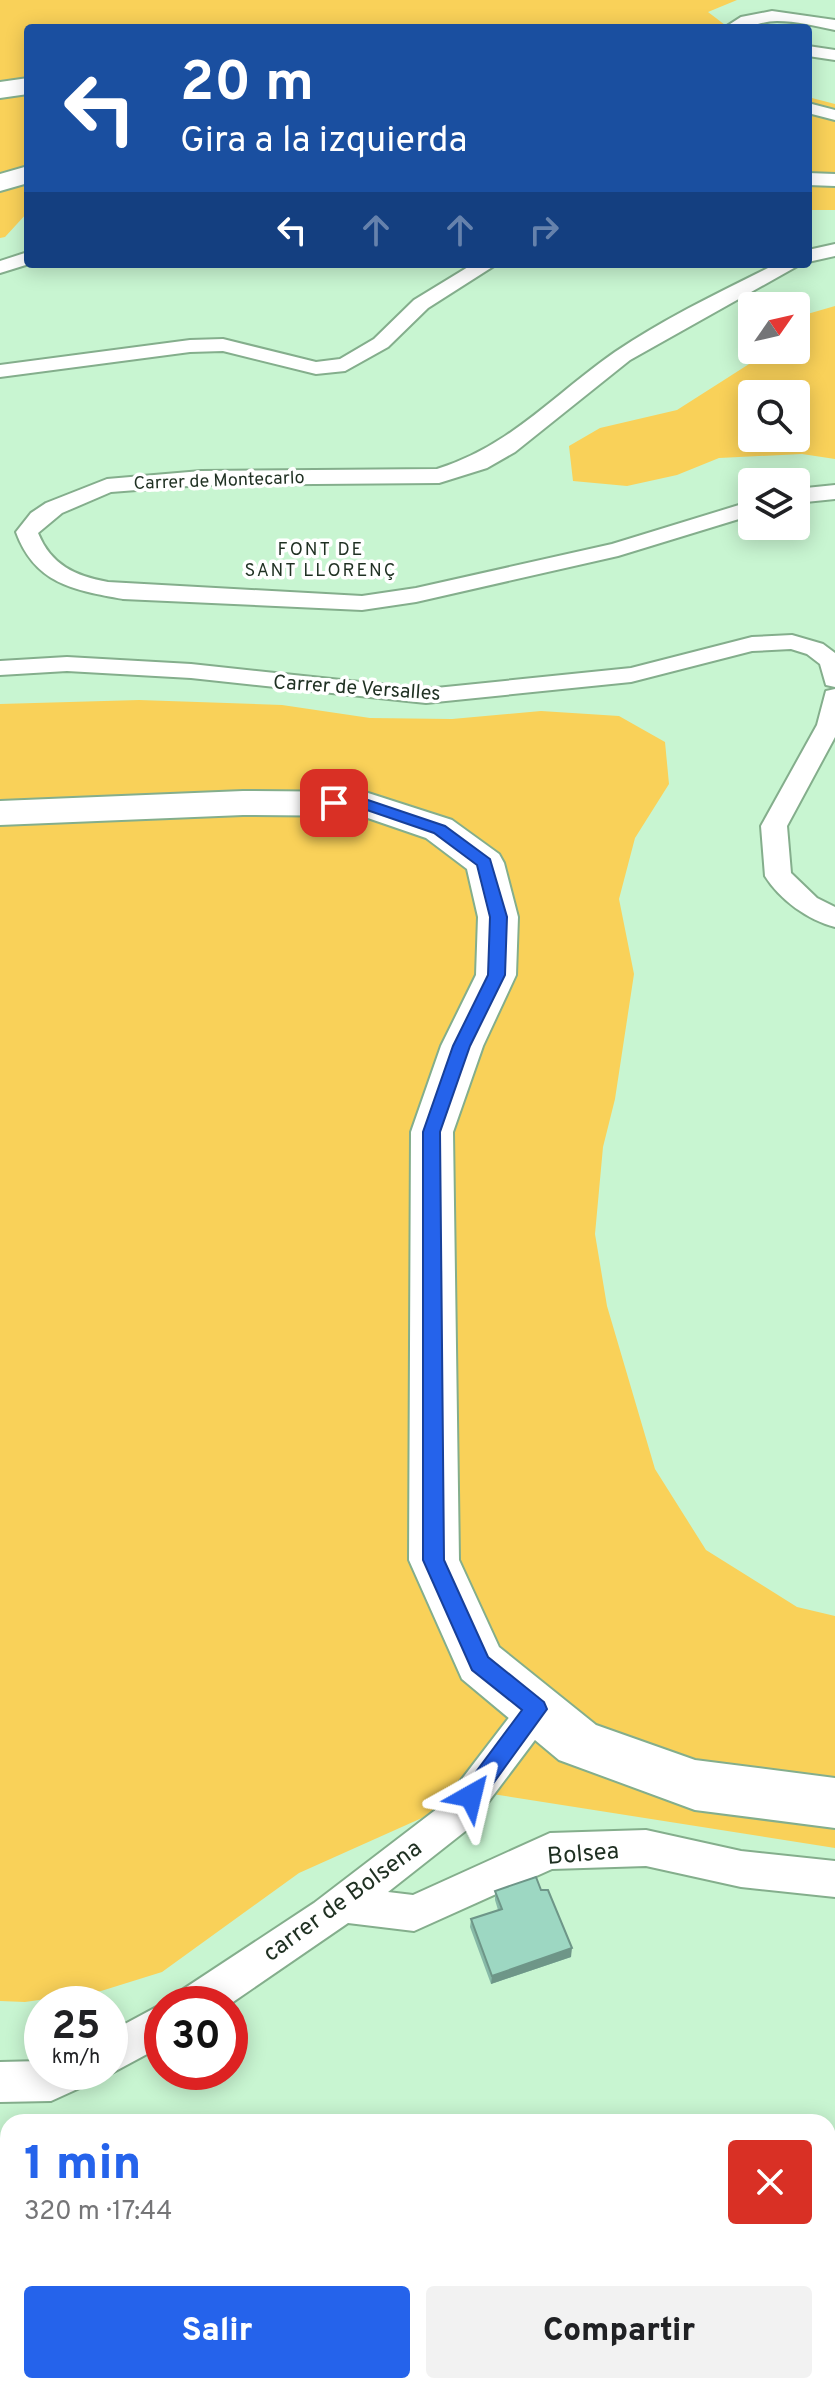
<!DOCTYPE html>
<html lang="es">
<meta charset="utf-8">
<style>
:root{--surface:#fff;--page:#f2f2f2;--text:#202124;--muted:#757577;--accent:#2563eb}
body{margin:0;font-family:Overpass,sans-serif;background:var(--page);color:var(--text);height:100vh;display:flex;flex-direction:column;font-size:30px;white-space:nowrap}
*{box-sizing:border-box;margin:0}
p{font-size:26px;color:var(--muted)}
.icon{flex:none;width:44px;height:44px;fill:none;stroke:currentColor;stroke-width:2;stroke-linecap:round;stroke-linejoin:round}
.map{position:relative;flex:1;overflow:hidden}
.sheet{position:absolute;left:0px;top:2114px;width:836px;height:280px;display:flex;flex-direction:column;background:var(--surface);border-radius:24px 24px 0 0;box-shadow:0 4px 20px #0003}
.sheet>*{flex:none}
.hud{position:absolute;left:24px;top:24px;width:788px;height:244px;border-radius:8px;box-shadow:0 4px 20px #0003;background:#1a4fa0;color:#fff;overflow:hidden}
.needle{width:52px;rotate:56deg}
.tools{position:absolute;left:738px;top:292px;display:grid;gap:16px}
.tools a{display:grid;place-items:center;width:72px;height:72px;border-radius:8px;background:var(--surface);box-shadow:0 4px 20px #0003;font-size:40px}
.speed{position:absolute;left:24px;top:1986px;display:flex;gap:16px;font-size:40px;font-weight:700;text-align:center}
.speed>*{display:grid;place-content:center;width:104px;height:104px;border-radius:50%;background:var(--surface);box-shadow:0 4px 20px #0003;line-height:1}
.speed small{font-size:20px;font-weight:400}
.speed .limit{border:12px solid #d22;background:#fff;color:#111}
.pin{position:absolute;display:grid;place-items:center;width:68px;height:68px;color:#fff;margin:-34px;border-radius:16px;box-shadow:0 4px 12px #0006}
.me{position:absolute;width:88px;margin:-44px;rotate:37deg;stroke-linejoin:round;filter:drop-shadow(0 0 6px #0008)}
.turn{display:flex;align-items:center;gap:28px;height:168px;padding:0 24px;font-size:36px}
.turn .icon{width:104px;height:104px;stroke-width:2.5}
.turn b{display:block;font-size:56px;line-height:68px}
.lanes{display:flex;align-items:center;height:76px;padding:0 24px;background:#0003;justify-content:center;gap:40px;direction:ltr}
.lanes .off{opacity:.35}
.round{display:grid;place-items:center;flex:none;width:84px;height:84px;border-radius:8px;background:var(--page)}
.headline{display:flex;align-items:center;justify-content:space-between;height:136px;padding:0 24px}
h1{font-size:48px;font-weight:800;line-height:60px;color:var(--accent)}
.primary-button{display:flex;gap:16px;margin-top:auto;padding:16px 24px}
.primary-button a{flex:1;height:92px;border-radius:8px;background:var(--accent);color:#fff;font-size:32px;font-weight:800;line-height:92px;text-align:center}
.primary-button a+a{background:var(--page);color:var(--text)}
.map>svg:first-child{display:block}
.green{fill:#f9d159;fill-rule:evenodd}
.lines{fill:none;stroke-linecap:round;stroke-linejoin:round}
.street-casing{stroke:#84ae8c;stroke-width:4}
.secondary-casing{stroke:#84ae8c;stroke-width:4}
.street{fill:#fff;fill-rule:evenodd}
.secondary{fill:#fff;fill-rule:evenodd}
.wall{fill:#87b9a7}
.shaded-wall{fill:#6e9688}
.building{fill:#9dd7c2;stroke:#6e9688;stroke-width:2}
.route{fill:#2563eb;stroke:#184099;stroke-width:2}
.labels{text-anchor:middle;stroke-width:7;stroke-linejoin:round;paint-order:stroke}
.far-street-label{font-size:18px;fill:#1f3022;stroke:#fff}
.far-neighbourhood-label{font-size:18px;letter-spacing:2px;fill:#1f3022;stroke:#fff}
.street-label{font-size:20px;fill:#1f3022;stroke:#fff}
.near-street-label{font-size:24px;fill:#1f3022;stroke:#fff}
</style>
<div class="map">
<svg width="835" height="2394" viewBox="0 0 835 2394">
<rect width="100%" height="100%" fill="#c8f5d1"/>
<!-- green -->
<g class="green">
<path d="M0,0H737L708,12L729,28H28V212L5,237L0,238Z"/>
<path d="M808,97L835,104V210H808Z"/>
<path d="M835,306V459L802,454L719,458L677,475L627,486L573,481L569,446L600,428L677,410L771,350H796L797,317ZM752,394H796V438H752Z"/>
<path d="M139,700L282,705L370,718L452,719L541,711L619,716L665,742L669,784L635,838L619,899L634,974L615,1099L603,1147L595,1234L607,1306L655,1469L706,1550L797,1607L835,1616V1848L480,1792L299,1873L162,1972L101,1991L25,2002L0,2001V704Z"/>
</g>
<g class="lines">
<!-- street casing -->
<g class="street-casing">
<g id="street">
<path d="M772,11L835,20V30C816,26 796,21 777,21C758,21 743,32 727,26L741,17Z"/>
<path d="M808,46L835,50V60L808,56Z"/>
<path d="M808,103L835,110V120L808,113Z"/>
<path d="M808,173L835,174V186L808,185Z"/>
<path d="M835,244V256L808,262V250Z"/>
<path d="M28,252L29,264L0,273V261Z"/>
<path d="M473,264H497L428,308L388,347L345,371L316,374L223,351L190,352L0,377V365L190,340L223,339L316,362L340,359L374,339L414,300Z"/>
<path d="M776,264H801L630,360L515,452L487,468L439,483L201,485L111,492L62,513L38,533C51,565 75,576 108,582L362,596L416,588L612,544L752,501V515L618,556L416,602L362,610L123,599C74,590 35,584 16,532L31,513L46,503L107,479L201,471L437,469C512,445 552,396 615,352C665,318 722,291 776,264Z"/>
<path d="M835,485V499L796,503V489Z"/>
<path d="M792,635L823,644L835,653V687L826,685L820,664L807,654L791,649L752,651L631,682L426,703L191,678L67,671L0,675V661L67,657L191,664L426,689L631,668L752,637Z"/>
<path d="M835,689V737L787,826L791,873L817,898L835,907V927C808,920 780,900 765,876L761,826L817,725L826,691Z"/>
<path d="M537,1693L550,1698L555,1709L550,1720L468,1829L388,1892L413,1895L550,1833L646,1830L741,1851L835,1861V1897L741,1887L646,1866L552,1869L414,1931L348,1923L230,2004H176L182,1990L314,1903L442,1805L524,1698Z"/>
<path d="M162,2004V2046L110,2074L106,2072H110V2032Z"/>
<path d="M42,2061V2072H90L84,2086L51,2101L0,2102V2062Z"/>
<path d="M828,2204L835,2205V2247L828,2246Z"/>
<path d="M39,2386H94L90,2394H35Z"/>
</g>
</g>
<!-- secondary casing -->
<g class="secondary-casing">
<g id="secondary">
<path d="M28,78V94L0,98V82Z"/>
<path d="M28,166V183L0,191V174Z"/>
<path d="M243,791L365,792L452,820L499,854L504,863L518,917L516,975L483,1046L453,1132L459,1560L499,1647L596,1725L695,1760L835,1778V1828L695,1810L559,1760L462,1679L409,1560L411,1132L441,1046L476,975L478,917L467,869L426,838L362,816L243,815L0,825V801Z"/>
</g>
</g>
<!-- street -->
<use href="#street" class="street"/>
<!-- secondary -->
<use href="#secondary" class="secondary"/>
</g>
<!-- wall -->
<path class="wall" d="M541,1890L571,1957L491,1984L470,1927L471,1919L498,1910L495,1900V1891Z"/>
<!-- shaded-wall -->
<path class="shaded-wall" d="M572,1948L571,1957L491,1984L492,1976Z"/>
<!-- building -->
<path class="building" d="M536,1877L541,1890H548L572,1948L492,1976L471,1919L502,1909L495,1891Z"/>
<!-- route -->
<path class="route" d="M334,798L365,799L445,826L490,859L507,917L505,975L470,1046L440,1132L444,1560L488,1657L544,1702L547,1709L479,1803L471,1806L464,1803L460,1796L464,1788L522,1710L472,1670L423,1560V1132L453,1046L488,975L490,917L477,865L434,833L364,809L329,807L327,803Z"/>
<g class="labels">
<!-- far-street labels -->
<g class="far-street-label">
<text transform="translate(219 480) rotate(-2)" y="6">Carrer de Montecarlo</text>
</g>
<!-- far-neighbourhood labels -->
<g class="far-neighbourhood-label">
<text x="321" y="555">FONT DE<tspan x="321" dy="21">SANT LLORENÇ</tspan></text>
</g>
<!-- street labels -->
<g class="street-label">
<text transform="translate(357 687) rotate(4)" y="7">Carrer de Versalles</text>
</g>
<!-- near-street labels -->
<g class="near-street-label">
<text transform="translate(583 1853) rotate(-5)" y="8">Bolsea</text>
<text transform="translate(342 1900) rotate(-36)" y="8">carrer de Bolsena</text>
</g>
</g>
</svg>
<div class="tools">
<a><svg class="needle" viewBox="-14 -14 28 28"><path d="M0-13l5 13h-10z" fill="#e53935"/><path d="M0 13l5-13h-10z" fill="#757577"/></svg></a>
<a><svg class="icon" aria-label="search" viewBox="0 0 24 24"><circle cx="10" cy="10" r="6"/><path d="M15 15l6 6"/></svg></a>
<a><svg class="icon" aria-label="layers" viewBox="0 0 24 24"><path d="M12 4l9 5-9 5-9-5zM3 14l9 5 9-5"/></svg></a>
</div>
<div class="speed"><div>25<small>km/h</small></div><div class="limit">30</div></div>
<div class="pin" style="left:334px;top:803px;background:#d93025"><svg class="icon" aria-label="arrive" viewBox="0 0 24 24"><path d="M6 21V4h12l-3 4 3 4H6"/></svg></div>
<svg class="me" style="left:471px;top:1796px" viewBox="-20 -20 40 40"><path d="M0-17L14 15 0 8-14 15z" fill="#2563eb" stroke="#fff" stroke-width="4"/></svg>
<div class="hud">
<div class="turn"><svg class="icon" aria-label="left" viewBox="0 0 24 24"><path d="M17 20v-9H6M10 6l-5 5 5 5"/></svg><div><b>20 m</b>Gira a la izquierda</div></div>
<div class="lanes"><svg class="icon" aria-label="left" viewBox="0 0 24 24"><path d="M17 20v-9H6M10 6l-5 5 5 5"/></svg><svg class="icon off" aria-label="ahead" viewBox="0 0 24 24"><path d="M12 20V5M6 11l6-6 6 6"/></svg><svg class="icon off" aria-label="ahead" viewBox="0 0 24 24"><path d="M12 20V5M6 11l6-6 6 6"/></svg><svg class="icon off" aria-label="right" viewBox="0 0 24 24"><path d="M7 20v-9h11M14 6l5 5-5 5"/></svg></div>
</div>
<section class="sheet">
<div class="headline"><div><h1>1 min</h1><p>320 m · 17:44</p></div><a class="round" style="background:#d93025;color:#fff"><svg class="icon" aria-label="close" viewBox="0 0 24 24"><path d="M6 6l12 12M18 6L6 18"/></svg></a></div>
<div class="primary-button"><a>Salir</a><a>Compartir</a></div>
</section>
</div>
